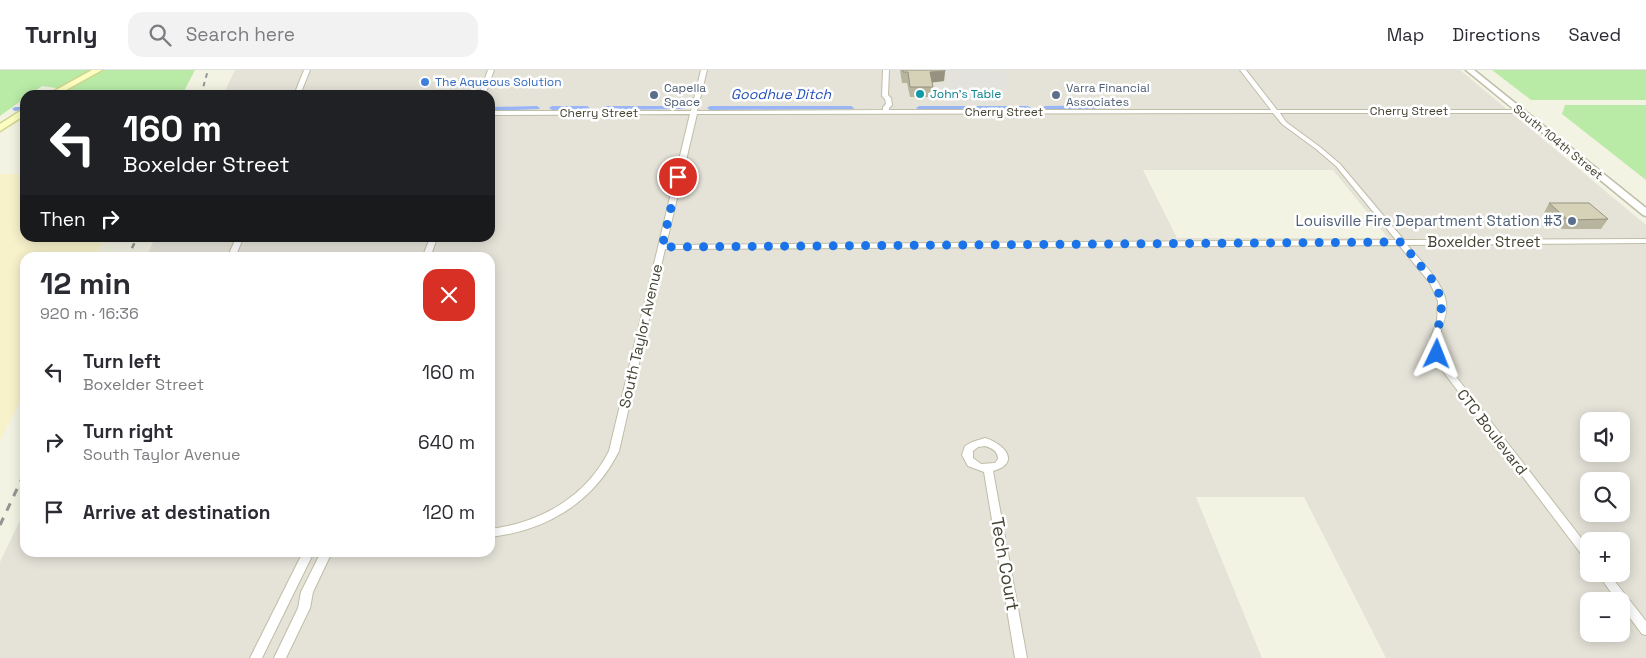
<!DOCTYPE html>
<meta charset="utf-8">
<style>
:root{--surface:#fff;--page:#f2f2f3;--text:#2b2b33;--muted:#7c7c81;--line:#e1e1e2}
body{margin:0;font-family:"Space Grotesk",sans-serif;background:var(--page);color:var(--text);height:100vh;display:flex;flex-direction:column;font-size:19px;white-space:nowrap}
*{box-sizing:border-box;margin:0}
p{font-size:16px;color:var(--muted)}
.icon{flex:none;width:28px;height:28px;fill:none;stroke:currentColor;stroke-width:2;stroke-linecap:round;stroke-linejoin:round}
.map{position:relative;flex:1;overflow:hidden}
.details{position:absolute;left:20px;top:182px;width:475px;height:305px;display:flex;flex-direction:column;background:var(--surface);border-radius:15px;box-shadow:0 2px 12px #0003}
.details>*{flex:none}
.top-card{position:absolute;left:20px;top:20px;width:475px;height:152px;border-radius:15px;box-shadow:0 2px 12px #0003;background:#202124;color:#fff;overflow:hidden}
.controls{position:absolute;left:1580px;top:342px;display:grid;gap:10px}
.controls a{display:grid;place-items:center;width:50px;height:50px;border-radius:10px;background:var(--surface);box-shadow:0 2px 12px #0003;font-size:25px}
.pin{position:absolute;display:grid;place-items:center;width:42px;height:42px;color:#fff;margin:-21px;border:2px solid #fff;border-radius:50%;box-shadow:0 1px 5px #0007}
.me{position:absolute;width:55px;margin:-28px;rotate:2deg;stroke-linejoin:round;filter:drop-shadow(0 0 4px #0008)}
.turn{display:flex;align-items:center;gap:18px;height:105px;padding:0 20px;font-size:22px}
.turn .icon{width:65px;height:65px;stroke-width:2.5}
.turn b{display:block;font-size:35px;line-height:42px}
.then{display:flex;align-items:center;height:48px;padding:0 20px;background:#0003;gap:10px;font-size:19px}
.round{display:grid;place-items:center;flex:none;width:52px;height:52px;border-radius:15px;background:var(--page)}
.headline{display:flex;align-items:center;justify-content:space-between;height:85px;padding:0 20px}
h1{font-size:30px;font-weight:800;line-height:38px}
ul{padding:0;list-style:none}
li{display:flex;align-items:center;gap:15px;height:70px;padding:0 20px}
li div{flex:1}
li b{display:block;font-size:19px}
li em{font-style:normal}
header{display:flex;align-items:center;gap:30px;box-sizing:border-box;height:70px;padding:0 25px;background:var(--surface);border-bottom:1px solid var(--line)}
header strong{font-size:24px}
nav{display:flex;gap:28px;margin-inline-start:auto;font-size:18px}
.search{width:350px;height:45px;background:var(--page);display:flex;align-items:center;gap:12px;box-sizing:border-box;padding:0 18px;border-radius:15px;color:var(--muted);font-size:19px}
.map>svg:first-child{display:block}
.commercial{fill:#f8f2cb}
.industrial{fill:#e5e3d8;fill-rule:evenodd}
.green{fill:#b9eba7}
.parking{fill:#e3e2dc}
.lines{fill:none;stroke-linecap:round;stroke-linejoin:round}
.canal{fill:#99b5f6;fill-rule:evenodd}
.minor-casing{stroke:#bfbda5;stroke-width:2}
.tertiary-casing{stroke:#bfbda5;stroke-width:3}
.secondary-casing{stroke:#d1d48c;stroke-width:3}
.minor{fill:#fff;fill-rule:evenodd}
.tertiary{fill:#fff;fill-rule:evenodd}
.secondary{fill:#fcffc1;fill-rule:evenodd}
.rail-far2{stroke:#949494;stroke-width:2;stroke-dasharray:4.5 4.5;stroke-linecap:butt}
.rail-far1{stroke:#949494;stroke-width:2.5;stroke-dasharray:5.5 5.5;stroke-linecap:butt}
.rail{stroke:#949494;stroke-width:3;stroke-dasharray:8 8;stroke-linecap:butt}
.wall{fill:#b7b59d}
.shaded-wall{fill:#959380}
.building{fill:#d5d2b7;stroke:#959380}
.route{stroke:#1a73e8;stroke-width:9;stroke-dasharray:0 16.2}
.shop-dot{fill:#3f7fe0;stroke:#fff;stroke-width:2}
.culture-dot{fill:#0f9aa8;stroke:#fff;stroke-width:2}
.service-dot{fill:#5c6f8a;stroke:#fff;stroke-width:2}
.labels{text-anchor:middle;stroke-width:5;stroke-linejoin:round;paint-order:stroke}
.far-shop-label{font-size:12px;fill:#366cbe;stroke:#fff;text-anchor:start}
.far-service-label{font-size:12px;fill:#4e5e75;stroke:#fff;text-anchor:start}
.far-culture-label{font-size:12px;fill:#0d838f;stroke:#fff;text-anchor:start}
.far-street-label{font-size:12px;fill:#454332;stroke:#fff}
.far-water-label{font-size:14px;font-style:italic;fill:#244fb9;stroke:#fff}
.service-label{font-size:15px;fill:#4e5e75;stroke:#fff;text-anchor:end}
.street-label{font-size:15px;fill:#454332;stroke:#fff}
.near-street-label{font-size:18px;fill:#454332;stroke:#fff}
</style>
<header>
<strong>Turnly</strong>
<div class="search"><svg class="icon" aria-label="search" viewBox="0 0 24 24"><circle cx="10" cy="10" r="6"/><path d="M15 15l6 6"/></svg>Search here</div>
<nav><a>Map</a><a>Directions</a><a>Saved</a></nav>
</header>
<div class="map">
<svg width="1646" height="588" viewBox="0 0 1646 588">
<rect width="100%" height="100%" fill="#f3f3e3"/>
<!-- commercial -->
<path class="commercial" d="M0,104H25V168H105L95,187L25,188V322L0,370Z"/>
<!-- industrial -->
<path class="industrial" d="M235,0H1460L1646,155V588H1386L1304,427H1196L1262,588H0V492L25,440V482H490V188L146,187L155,168H490V25H223ZM1143,100H1333L1388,168H1177ZM1589,351H1621V384H1589ZM1589,411H1621V444H1589ZM1589,471H1621V504H1589ZM1589,531H1621V564H1589Z"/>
<!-- green -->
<g class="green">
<path d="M0,0H195L182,25H105L42,16L30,25H25V28L0,46Z"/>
<path d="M1492,0H1646V30H1531Z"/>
<path d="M1565,35H1646V110L1562,44Z"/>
</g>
<!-- parking -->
<path class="parking" d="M946,0H996L1000,3H1005L1011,19L996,20L1000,33L946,34L945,32L935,30L933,21L938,20L935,16H950Z"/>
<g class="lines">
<!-- canal -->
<g class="canal">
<path d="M1114,35L1117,37L1116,38L1045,40L1042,38L1045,36Z"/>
<path d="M537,36L540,38L539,39L493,41L490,40L493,37Z"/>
<path d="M587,36L590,38L589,39L552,40L549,38L552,36Z"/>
<path d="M683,36L686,38L685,39L605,40L602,38L605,36Z"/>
<path d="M851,36L854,38L853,39L710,40L707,38L710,36Z"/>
<path d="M1028,36L1031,38L1030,39L919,40L916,38L919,36Z"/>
<path d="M22,37L24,38V40L15,41L12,39L15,37Z"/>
</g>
<!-- minor casing -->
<g class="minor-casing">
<g id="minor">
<path d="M304,0H310L300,25H294Z"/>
<path d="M488,0H494L485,25H479Z"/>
<path d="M701,0H707L697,41L883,40V37L886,34L885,29L882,26L883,0H889L888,25L891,28L892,35L889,38V40H1271L1240,0H1246L1277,40H1521V42L1519,43H1280L1286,52L1320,77L1340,94L1404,170L1646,169V173L1407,175C1420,190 1443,212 1446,232C1448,244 1442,254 1440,265C1438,275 1442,286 1447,295L1589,478V490L1585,489L1439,296L1433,284L1431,267L1437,251L1438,231L1430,213L1399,175L665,179L619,381C594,432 546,461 490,467V459C540,453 586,427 609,381L690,44L490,45V41H691ZM1273,43L1282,54L1316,79L1336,96L1396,170L666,175L697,44Z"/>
<path d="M236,168H243L235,188H227Z"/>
<path d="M430,168H437L430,188H422Z"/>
<path d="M985,368C1005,374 1021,393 993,401L1027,588H1015L984,402L968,396L962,385L965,376L972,372ZM985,376C992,378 998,381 998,389L995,393L981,394L973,388V381L978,377Z"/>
<path d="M303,482H314L262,588H250Z"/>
<path d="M321,482H332L313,522L310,538L286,588H274L298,538L301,522Z"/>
<path d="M1598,504H1609L1646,551V565L1642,564L1621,536V531H1617Z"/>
</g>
</g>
<!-- tertiary casing -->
<g class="tertiary-casing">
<path id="tertiary" d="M1466,0H1474L1646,138V146L1643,145Z"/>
</g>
<!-- secondary casing -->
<g class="secondary-casing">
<g id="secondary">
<path d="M92,0H102L57,25H47Z"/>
<path d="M25,38V45L0,61V54Z"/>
</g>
</g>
<!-- minor -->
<use href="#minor" class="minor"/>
<!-- tertiary -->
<use href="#tertiary" class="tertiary"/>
<!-- secondary -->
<use href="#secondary" class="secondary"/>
<!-- rail-far2 -->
<path class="rail-far2" d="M201,25L208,0"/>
<!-- rail-far1 -->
<path class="rail-far1" d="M127,188L137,168"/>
<!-- rail -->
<path class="rail" d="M0,455L25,402"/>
</g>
<!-- wall -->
<g class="wall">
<path d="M900,0H945L944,11L932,12L933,17L932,27H910L907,13H902Z"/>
<path d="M1549,133L1608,149L1601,159H1562L1544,143Z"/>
</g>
<!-- shaded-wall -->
<path class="shaded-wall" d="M945,1L944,11L929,13L930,2Z"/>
<!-- building -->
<g class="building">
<path d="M903,0H945V1L930,2L933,17H910L908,2H903Z"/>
<path d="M1549,133H1589L1608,149L1568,150Z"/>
</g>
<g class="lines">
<!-- route -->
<path class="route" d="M678,107L662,177L1401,172L1434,212L1442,231L1440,251L1435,267L1437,284"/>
</g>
<!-- markers -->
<circle class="shop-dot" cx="425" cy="12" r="5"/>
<circle class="culture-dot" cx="920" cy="24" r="5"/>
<g class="service-dot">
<circle cx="654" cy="25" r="5"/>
<circle cx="1056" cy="25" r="5"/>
<circle cx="1572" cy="151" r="5"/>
</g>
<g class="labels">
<!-- far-shop labels -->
<g class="far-shop-label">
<text x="435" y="16">The Aqueous Solution</text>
</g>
<!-- far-service labels -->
<g class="far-service-label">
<text x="664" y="22">Capella<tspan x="664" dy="14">Space</tspan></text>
<text x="1066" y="22">Varra Financial<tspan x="1066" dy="14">Associates</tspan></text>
</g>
<!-- far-culture labels -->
<g class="far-culture-label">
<text x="930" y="28">John's Table</text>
</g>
<!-- far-street labels -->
<g class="far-street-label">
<text x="1409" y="45">Cherry Street</text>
<text x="1004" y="46">Cherry Street</text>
<text x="599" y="47">Cherry Street</text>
<text transform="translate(1558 72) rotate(39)" y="4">South 104th Street</text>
</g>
<!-- far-water labels -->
<g class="far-water-label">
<text x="781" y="29">Goodhue Ditch</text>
</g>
<!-- service labels -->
<g class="service-label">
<text x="1562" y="156">Louisville Fire Department Station #3</text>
</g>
<!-- street labels -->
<g class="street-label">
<text x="1484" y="177">Boxelder Street</text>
<text transform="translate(641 266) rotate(-77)" y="5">South Taylor Avenue</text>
<text transform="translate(1492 362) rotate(52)" y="5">CTC Boulevard</text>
</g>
<!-- near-street labels -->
<g class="near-street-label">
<text transform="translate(1005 494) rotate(80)" y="6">Tech Court</text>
</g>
</g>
</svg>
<div class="controls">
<a><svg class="icon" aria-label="sound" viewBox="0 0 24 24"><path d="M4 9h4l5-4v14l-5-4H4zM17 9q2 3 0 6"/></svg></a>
<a><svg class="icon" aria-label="search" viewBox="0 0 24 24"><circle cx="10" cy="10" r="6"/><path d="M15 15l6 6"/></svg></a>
<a>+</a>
<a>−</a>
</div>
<div class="pin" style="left:678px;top:107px;background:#d93025"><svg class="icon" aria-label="arrive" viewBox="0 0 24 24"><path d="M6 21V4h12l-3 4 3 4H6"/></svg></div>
<svg class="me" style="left:1437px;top:284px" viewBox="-20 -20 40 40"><path d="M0-17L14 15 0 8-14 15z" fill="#1a73e8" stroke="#fff" stroke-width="4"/></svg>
<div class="top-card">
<div class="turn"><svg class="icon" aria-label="left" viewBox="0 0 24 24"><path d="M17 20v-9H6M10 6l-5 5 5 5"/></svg><div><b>160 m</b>Boxelder Street</div></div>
<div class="then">Then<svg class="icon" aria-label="right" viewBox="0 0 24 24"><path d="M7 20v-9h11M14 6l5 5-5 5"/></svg></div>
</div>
<section class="details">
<div class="headline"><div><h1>12 min</h1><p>920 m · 16:36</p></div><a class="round" style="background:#d93025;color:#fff"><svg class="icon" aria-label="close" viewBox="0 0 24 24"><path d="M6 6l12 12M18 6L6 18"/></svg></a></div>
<ul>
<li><svg class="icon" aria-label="left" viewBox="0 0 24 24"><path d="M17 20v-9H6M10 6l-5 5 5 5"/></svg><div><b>Turn left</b><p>Boxelder Street</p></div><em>160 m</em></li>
<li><svg class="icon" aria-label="right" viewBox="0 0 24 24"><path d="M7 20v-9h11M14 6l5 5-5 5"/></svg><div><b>Turn right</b><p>South Taylor Avenue</p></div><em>640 m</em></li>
<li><svg class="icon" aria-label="arrive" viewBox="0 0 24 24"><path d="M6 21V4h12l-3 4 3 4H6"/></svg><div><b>Arrive at destination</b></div><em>120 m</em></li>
</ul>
</section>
</div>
